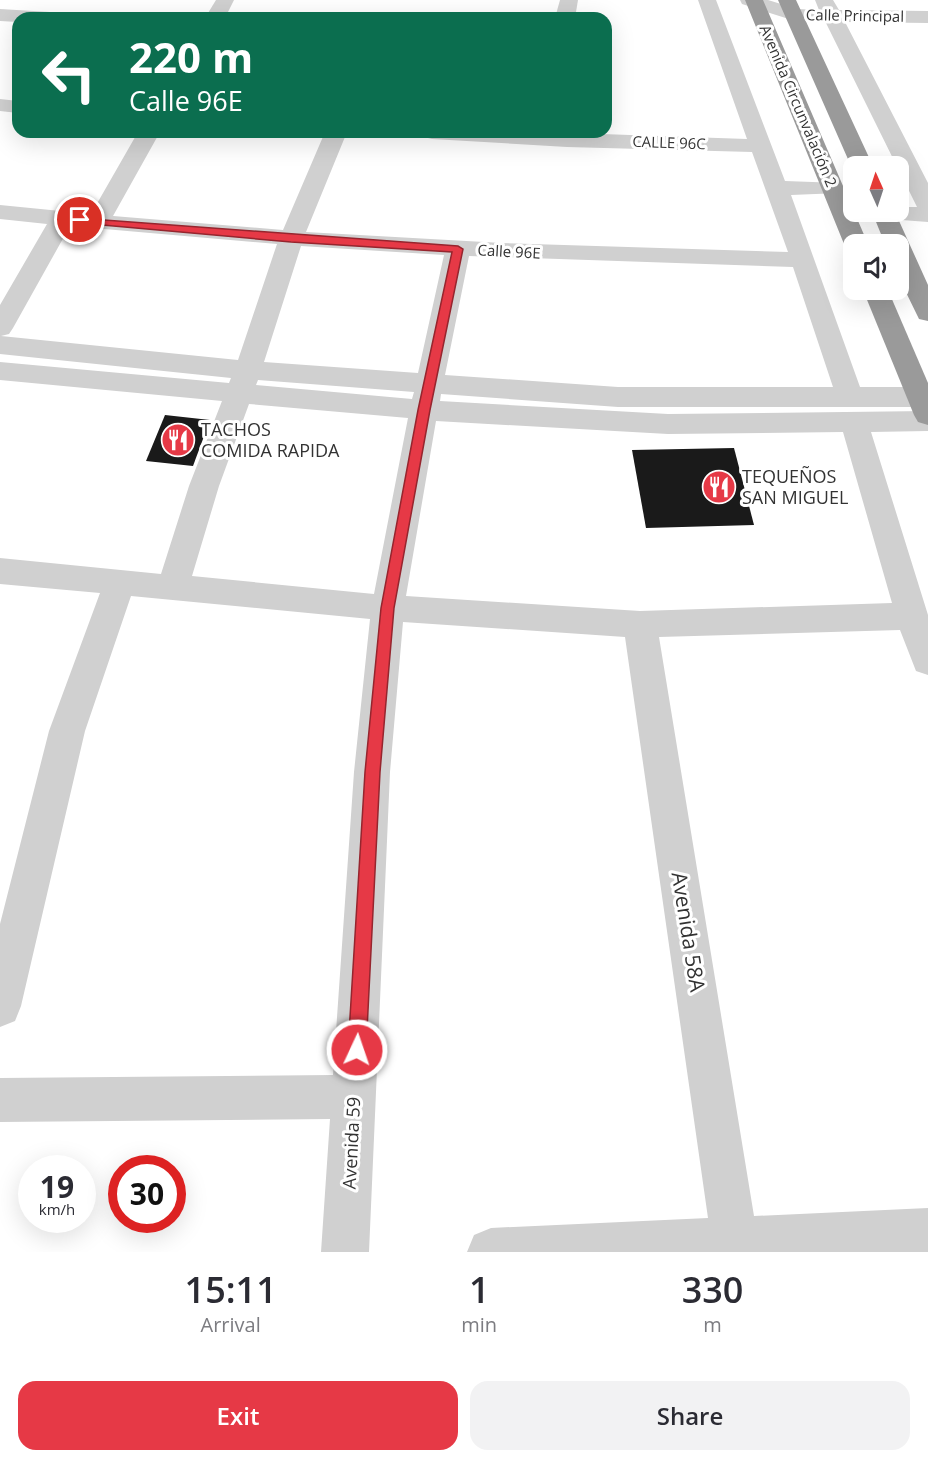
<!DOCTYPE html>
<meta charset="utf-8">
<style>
:root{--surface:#fff;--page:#f2f2f3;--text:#2b2b33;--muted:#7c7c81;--accent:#e63946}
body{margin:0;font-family:"Open Sans",sans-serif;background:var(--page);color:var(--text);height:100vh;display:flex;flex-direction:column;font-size:22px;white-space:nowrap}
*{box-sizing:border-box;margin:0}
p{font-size:20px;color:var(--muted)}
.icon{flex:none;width:33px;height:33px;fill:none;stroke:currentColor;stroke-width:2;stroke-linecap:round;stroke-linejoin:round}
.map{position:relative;height:1252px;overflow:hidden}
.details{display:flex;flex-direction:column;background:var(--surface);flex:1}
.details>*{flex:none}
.banner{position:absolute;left:12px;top:12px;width:600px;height:126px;border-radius:18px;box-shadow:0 6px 24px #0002;background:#0b6e4f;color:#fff;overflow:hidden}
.needle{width:39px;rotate:357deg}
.controls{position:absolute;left:843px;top:156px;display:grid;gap:12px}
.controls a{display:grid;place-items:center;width:66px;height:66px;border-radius:12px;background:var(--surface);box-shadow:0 6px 24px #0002;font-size:30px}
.speed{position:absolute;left:18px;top:1155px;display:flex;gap:12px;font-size:30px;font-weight:700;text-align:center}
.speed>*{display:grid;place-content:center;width:78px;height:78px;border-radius:50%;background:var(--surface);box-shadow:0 6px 24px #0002;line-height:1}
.speed small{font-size:15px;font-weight:400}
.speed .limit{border:9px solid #d22;background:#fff;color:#111}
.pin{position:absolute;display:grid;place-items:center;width:51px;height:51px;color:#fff;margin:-26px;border:3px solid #fff;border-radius:50%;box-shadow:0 2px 6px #0007}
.me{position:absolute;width:66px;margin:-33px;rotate:3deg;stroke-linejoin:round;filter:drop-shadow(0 0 4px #0008)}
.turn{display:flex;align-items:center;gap:21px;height:126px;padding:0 18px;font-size:27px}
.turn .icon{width:78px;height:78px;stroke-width:2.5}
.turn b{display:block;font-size:42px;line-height:51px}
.eta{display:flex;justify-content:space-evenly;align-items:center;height:102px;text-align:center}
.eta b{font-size:36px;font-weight:600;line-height:42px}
.action{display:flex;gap:12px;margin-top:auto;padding:12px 18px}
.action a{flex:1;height:69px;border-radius:18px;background:var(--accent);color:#fff;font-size:24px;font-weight:600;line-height:69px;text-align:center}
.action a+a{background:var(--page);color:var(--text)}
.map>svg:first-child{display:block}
.building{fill:#1a1a1a}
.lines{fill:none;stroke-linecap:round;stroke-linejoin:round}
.minor{fill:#d0d0d0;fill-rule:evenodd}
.highway{fill:#9a9a9a;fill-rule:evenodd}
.route{fill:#e63946;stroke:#96252e;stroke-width:1.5}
.labels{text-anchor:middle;stroke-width:6;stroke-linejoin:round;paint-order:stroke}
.far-street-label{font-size:15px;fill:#333;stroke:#fff}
.poi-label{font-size:18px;fill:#333;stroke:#fff;text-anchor:start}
.street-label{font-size:18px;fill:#333;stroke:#fff}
.near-street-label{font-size:21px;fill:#333;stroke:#fff}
</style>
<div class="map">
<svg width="928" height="1252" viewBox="0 0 928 1252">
<rect width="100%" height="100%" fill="#fff"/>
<!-- building -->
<g class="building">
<path d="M165,415L210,420L193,466L146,461Z"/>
<path d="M734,448L754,525L646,528L632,450Z"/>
</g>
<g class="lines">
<!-- minor -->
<g class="minor">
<path d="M216,0H234L225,18H205Z"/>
<path d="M560,0H578L575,18H555Z"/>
<path d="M698,0H716L785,181L840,183L844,188L840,193L791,195L860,387H928V407H618L441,394L440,401L668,414L928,411V431L871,432L928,615V675L916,671L900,630L659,637L754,1216L928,1208V1252H467L474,1235L491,1228L708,1218L625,637L403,622L390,772L369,1252H321L330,1119L0,1122V1078L333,1075L354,772L370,619L131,596L85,731L21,1006L15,1021L0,1027V924L49,731L100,593L0,584V558L161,574L189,486L222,401L0,380V362L229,383L231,378L0,354V305L47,224L0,219V205L91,214L138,132H160L113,216L283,230L325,132H347L306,232L502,243L788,252L752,152L567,147L432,139L424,137L421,132H543L747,139ZM70,226L277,244L238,360L1,336L9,334L13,328ZM301,246L444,255L418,373L264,362ZM469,256L793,267L833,387H618L445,375ZM258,380L414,392L412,399L256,385ZM249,404L408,418L374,594L192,576L219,486ZM436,421L668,434L843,432L892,603L640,611L406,596Z"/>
<path d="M740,0H768L797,9L819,10L815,0H833L839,10L928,11V23L845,22L928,183V222L875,218L871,213L898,212V207H917L825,21H795L742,4Z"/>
<path d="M0,9L50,12L57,14L60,18H18V22L0,21Z"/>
<path d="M0,99L18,101V113L0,111Z"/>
</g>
<!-- highway -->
<g class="highway">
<path d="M745,0H763L868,244H854V251L847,249L844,244Z"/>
<path d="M778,0H796L873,166H854V170L851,166Z"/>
<path d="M872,212H895L928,285V321L919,319L898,276V244H885Z"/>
<path d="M863,290H888L928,383V425L918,422L914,415Z"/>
</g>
</g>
<!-- route -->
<path class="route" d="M77,218L458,246L463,249L430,410L394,608L380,772L366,1050L363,1057L357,1059L350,1057L348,1050L365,772L381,608L418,410L452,252L291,242L80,223L75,220Z"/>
<!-- icons -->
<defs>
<g id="restaurant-disc" transform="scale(1.725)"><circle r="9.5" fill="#e63946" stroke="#fff"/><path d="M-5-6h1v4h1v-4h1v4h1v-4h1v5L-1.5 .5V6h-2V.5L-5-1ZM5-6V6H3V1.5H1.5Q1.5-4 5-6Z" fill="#fff"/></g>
</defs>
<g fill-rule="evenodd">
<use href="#restaurant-disc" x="178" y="440"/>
<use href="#restaurant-disc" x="719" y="487"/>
</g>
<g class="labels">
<!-- far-street labels -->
<g class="far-street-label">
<text transform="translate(855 16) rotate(1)" y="5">Calle Principal</text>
<text transform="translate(798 106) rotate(67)" y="5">Avenida Circunvalación 2</text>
<text transform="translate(669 143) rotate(2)" y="5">CALLE 96C</text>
<text transform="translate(509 252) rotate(3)" y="5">Calle 96E</text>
</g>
<!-- poi labels -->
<g class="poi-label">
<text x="201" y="436">TACHOS<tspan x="201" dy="21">COMIDA RAPIDA</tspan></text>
<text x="742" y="483">TEQUEÑOS<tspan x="742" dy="21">SAN MIGUEL</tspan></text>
</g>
<!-- street labels -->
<g class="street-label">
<text transform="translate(352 1143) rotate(-87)" y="6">Avenida 59</text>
</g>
<!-- near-street labels -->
<g class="near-street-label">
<text transform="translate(688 932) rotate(81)" y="7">Avenida 58A</text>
</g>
</g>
</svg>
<div class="controls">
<a><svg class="needle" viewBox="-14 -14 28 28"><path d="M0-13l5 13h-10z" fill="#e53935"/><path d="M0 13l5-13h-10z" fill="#7c7c81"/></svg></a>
<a><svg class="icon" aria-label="sound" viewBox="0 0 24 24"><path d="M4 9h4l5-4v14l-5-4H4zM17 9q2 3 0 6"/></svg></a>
</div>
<div class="speed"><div>19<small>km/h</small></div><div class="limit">30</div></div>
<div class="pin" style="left:80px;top:220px;background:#d93025"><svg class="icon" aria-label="arrive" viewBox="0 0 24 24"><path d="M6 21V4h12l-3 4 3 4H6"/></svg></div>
<svg class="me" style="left:357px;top:1050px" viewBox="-20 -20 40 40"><circle r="17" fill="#e63946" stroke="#fff" stroke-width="3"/><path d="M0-11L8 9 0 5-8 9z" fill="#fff"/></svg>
<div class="banner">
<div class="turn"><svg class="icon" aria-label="left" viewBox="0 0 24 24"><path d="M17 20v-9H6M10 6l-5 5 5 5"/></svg><div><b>220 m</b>Calle 96E</div></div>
</div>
</div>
<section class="details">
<div class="eta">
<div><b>15:11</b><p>Arrival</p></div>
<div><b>1</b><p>min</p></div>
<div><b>330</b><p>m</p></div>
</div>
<div class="action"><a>Exit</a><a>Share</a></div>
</section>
